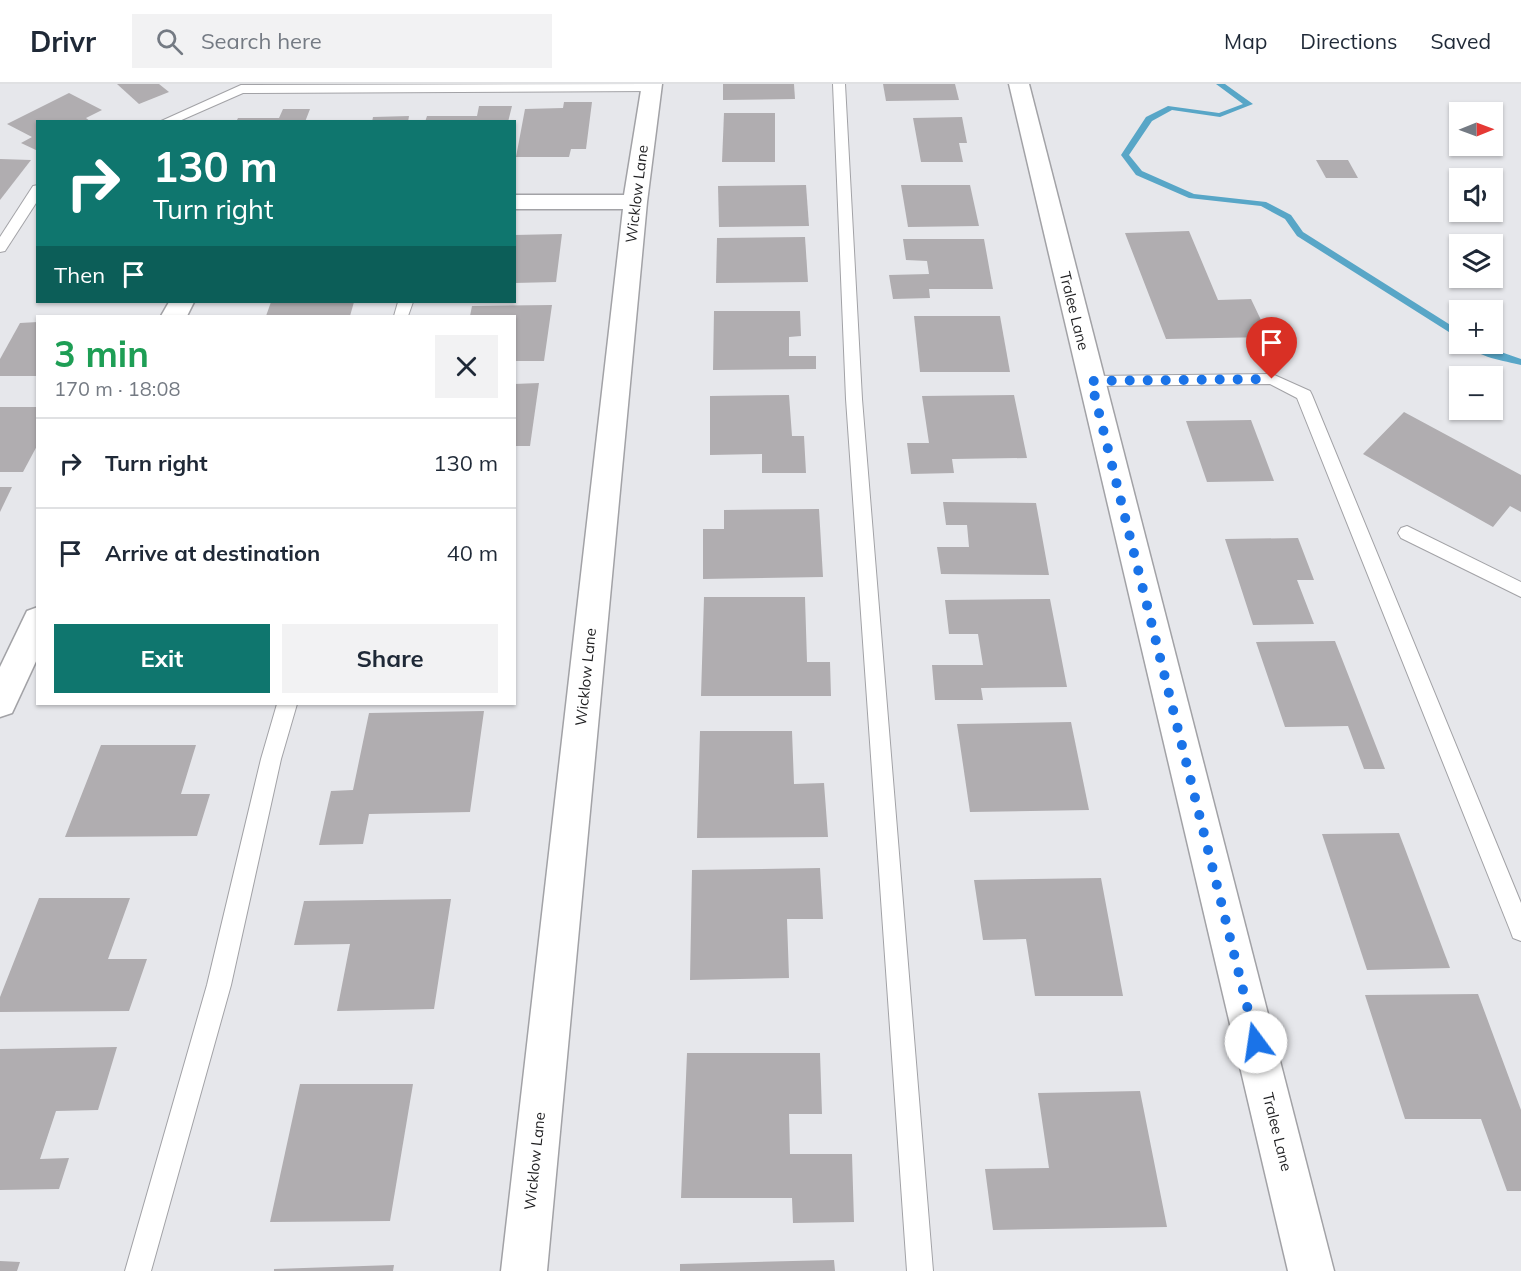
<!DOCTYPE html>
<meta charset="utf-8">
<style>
:root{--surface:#fff;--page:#f2f2f3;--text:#1f2937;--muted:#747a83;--line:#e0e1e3;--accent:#0f766e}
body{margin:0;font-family:Mulish,sans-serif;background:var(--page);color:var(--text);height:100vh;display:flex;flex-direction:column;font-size:22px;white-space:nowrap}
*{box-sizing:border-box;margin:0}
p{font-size:20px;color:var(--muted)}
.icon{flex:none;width:33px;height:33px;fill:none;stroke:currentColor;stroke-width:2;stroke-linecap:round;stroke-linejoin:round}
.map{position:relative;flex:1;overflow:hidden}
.side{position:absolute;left:36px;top:231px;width:480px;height:390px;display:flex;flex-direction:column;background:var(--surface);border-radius:0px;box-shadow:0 2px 4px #0004}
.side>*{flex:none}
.hud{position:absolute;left:36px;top:36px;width:480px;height:183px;border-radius:0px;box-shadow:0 2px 4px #0004;background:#0f766e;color:#fff;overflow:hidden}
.needle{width:39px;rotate:89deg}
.buttons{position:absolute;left:1449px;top:18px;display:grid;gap:12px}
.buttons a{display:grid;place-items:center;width:54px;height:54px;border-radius:0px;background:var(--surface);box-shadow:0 2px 4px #0004;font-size:30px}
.pin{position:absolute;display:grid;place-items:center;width:51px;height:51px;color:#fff;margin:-62px -26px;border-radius:50% 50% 50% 0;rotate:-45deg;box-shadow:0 0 6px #0007}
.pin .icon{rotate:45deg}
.me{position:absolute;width:66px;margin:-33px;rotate:346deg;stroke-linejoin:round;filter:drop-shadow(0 0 4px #0008)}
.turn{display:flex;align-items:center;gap:21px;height:126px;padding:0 18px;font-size:27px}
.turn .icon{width:78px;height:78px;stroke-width:2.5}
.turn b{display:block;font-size:42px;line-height:51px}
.then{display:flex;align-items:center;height:57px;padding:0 18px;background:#0003;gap:12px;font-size:22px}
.round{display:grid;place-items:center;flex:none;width:63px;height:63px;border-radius:0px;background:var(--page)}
.headline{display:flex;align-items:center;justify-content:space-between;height:102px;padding:0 18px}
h1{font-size:36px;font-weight:700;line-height:45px;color:#1e9e55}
.cta{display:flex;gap:12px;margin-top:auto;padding:12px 18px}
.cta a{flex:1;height:69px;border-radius:0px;background:var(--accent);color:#fff;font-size:24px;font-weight:700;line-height:69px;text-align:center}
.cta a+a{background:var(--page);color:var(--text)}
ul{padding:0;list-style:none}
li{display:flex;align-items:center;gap:18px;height:90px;padding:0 18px;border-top:2px solid var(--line)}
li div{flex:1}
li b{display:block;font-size:22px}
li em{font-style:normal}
header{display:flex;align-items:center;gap:36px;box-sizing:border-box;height:84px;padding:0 30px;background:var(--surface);border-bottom:2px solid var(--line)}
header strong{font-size:28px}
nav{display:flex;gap:33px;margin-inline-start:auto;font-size:21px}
.search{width:420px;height:54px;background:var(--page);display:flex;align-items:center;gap:15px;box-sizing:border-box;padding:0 21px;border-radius:0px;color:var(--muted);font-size:22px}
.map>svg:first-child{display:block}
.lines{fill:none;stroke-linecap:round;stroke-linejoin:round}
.stream{fill:#58a6c7;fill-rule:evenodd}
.building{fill:#b0adb0}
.service-casing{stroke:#a2a2a6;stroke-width:2}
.minor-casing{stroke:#a2a2a6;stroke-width:3}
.service{fill:#fff;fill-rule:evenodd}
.minor{fill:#fff;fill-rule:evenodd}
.route{stroke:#1a73e8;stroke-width:10;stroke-dasharray:0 18}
.labels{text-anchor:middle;stroke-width:5;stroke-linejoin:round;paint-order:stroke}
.street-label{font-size:15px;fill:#1f1f21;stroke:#fff}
</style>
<header>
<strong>Drivr</strong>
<div class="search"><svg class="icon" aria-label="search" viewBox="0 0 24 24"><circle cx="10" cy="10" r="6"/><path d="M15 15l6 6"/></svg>Search here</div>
<nav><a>Map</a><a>Directions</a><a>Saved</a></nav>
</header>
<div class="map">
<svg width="1521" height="1187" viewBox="0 0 1521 1187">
<rect width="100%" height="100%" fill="#e6e7eb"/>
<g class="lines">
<!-- stream -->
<g class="stream">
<path d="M1216,0H1225L1253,20L1220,33L1172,26L1152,37L1129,71L1142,87L1194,110L1266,118L1291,131L1303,148L1460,247V255L1297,152L1285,135L1261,122L1189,114L1136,91L1121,71L1146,33L1168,22L1219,29L1243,20Z"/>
<path d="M1467,260H1478L1521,275V281C1505,277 1476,273 1467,260Z"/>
</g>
</g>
<!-- building -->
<g class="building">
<path d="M117,0H159L169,8L139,20Z"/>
<path d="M723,0H794L795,15L723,16Z"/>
<path d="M883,0H955L959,16L886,17Z"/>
<path d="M69,9L102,26L86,34L91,38H38V67L21,59L32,53L7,40Z"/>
<path d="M564,18H592L586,65H571L569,73H516L525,25L563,24Z"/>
<path d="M479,22H512L508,38H425L427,32H477Z"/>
<path d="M283,25H310L305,38H236L238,34H279Z"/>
<path d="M724,29H775V78H722Z"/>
<path d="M409,32L408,38H372L373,33Z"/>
<path d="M962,33L967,59H959L963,78H921L913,34Z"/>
<path d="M0,75L31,76L0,116Z"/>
<path d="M1316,76H1348L1358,94H1326Z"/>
<path d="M806,101L809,142L719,143L718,102Z"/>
<path d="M901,101H970L979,142L908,143Z"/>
<path d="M1189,147L1218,216L1251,215L1269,253L1166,255L1125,149Z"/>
<path d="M562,150L556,198L514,199V151Z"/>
<path d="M805,153L808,198L716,199L717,154Z"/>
<path d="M903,155H984L993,205H929L930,214L893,215L889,191L929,190L927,177L906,176Z"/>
<path d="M271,218H354L350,232H266Z"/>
<path d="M552,221L544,277H514V232H470L472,222Z"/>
<path d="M714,227H800L801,252L789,253V272H816V285L713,286Z"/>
<path d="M914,232H1000L1010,288H920Z"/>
<path d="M38,238V292H0V275L20,239Z"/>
<path d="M539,299L530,362H514V300Z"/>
<path d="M789,311L792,352H804L806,389H762V370L710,371V312Z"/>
<path d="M1014,311L1027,374L952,375L954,389L911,390L907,359H929L922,312Z"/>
<path d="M0,323H38V360L23,388H0Z"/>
<path d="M1404,328L1521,391V428L1510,422L1493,443L1363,370Z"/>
<path d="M1251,336L1274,397L1207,398L1186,337Z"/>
<path d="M0,403H12L0,428Z"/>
<path d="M943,418L1036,419L1049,491L941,490L937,463H969L967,441H946Z"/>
<path d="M819,425L823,493L703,495V445H724V426Z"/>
<path d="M1298,454L1314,496H1297L1314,540L1253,541L1225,455Z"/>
<path d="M704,513H805L807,578H830L831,612H701Z"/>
<path d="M1050,515L1067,603L981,604L983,616H935L932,581H983L978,550H949L945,516Z"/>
<path d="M1335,557L1385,685H1364L1348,642L1285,643L1256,558Z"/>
<path d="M484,627L470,728L369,730L363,760L319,761L331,707L353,706L369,629Z"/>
<path d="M1071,638L1089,726L970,728L957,640Z"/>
<path d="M700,647H792L794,700L824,699L828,753L697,754Z"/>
<path d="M101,661H196L181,710H210L197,752L65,753Z"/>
<path d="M1399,749L1450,884L1367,886L1322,750Z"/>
<path d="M820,784L823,835H787L789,894L690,896L692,786Z"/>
<path d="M1101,794L1123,912H1035L1026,855L983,856L974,796Z"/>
<path d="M39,814H130L108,875H147L129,927L0,928V913Z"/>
<path d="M451,815L434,925L337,927L350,860L294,861L304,817Z"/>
<path d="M1478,910L1521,1026V1107H1507L1481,1035H1405L1365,911Z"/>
<path d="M117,963L98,1026L56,1027L40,1075L69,1074L59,1105L0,1106V965Z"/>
<path d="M687,969H820L822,1030H789L790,1070H852L854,1138L793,1139L792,1114H681Z"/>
<path d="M300,1000H413L390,1137L270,1138Z"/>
<path d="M1140,1007L1167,1143L993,1146L985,1085L1049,1084L1038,1009Z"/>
<path d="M834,1176L835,1187H680V1180Z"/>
<path d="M0,1177L20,1178L17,1187H0Z"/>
<path d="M394,1181L393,1187H274V1185Z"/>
</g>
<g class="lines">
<!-- service casing -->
<g class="service-casing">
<g id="service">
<path d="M655,0L658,3L652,7L243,9L177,38H159L241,1Z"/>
<path d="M833,0H845L862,315L933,1187H907L846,315Z"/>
<path d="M38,101V116L5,167L0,168V153L33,102Z"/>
<path d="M398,218H413L408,232H394Z"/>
<path d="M1272,290L1310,307L1312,311L1521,819V857L1513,854L1510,846L1297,314L1270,300L1091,302L1085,301L1083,297L1085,293L1091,292Z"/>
<path d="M1407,442L1521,498V513L1401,454L1398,449L1401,444Z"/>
<path d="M277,620H297L281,675L231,901L151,1187H125L207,901L261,675Z"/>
</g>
</g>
<!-- minor casing -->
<g class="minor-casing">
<g id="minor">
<path d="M642,0H662L647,118L547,1187H501L623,125H514V111H624Z"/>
<path d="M1009,0H1029L1334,1187H1288Z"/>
<path d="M169,218H194L187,232H161Z"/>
<path d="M38,523V573L12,629L0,633V583L27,527Z"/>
</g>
</g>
<!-- service -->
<use href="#service" class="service"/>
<!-- minor -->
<use href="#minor" class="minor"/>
</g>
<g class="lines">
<!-- route -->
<path class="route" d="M1256,958L1091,297L1272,295"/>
</g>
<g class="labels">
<!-- street labels -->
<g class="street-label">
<text transform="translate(637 110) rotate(-83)" y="5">Wicklow Lane</text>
<text transform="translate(1074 227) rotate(76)" y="5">Tralee Lane</text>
<text transform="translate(586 593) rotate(-84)" y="5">Wicklow Lane</text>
<text transform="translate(1277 1048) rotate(76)" y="5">Tralee Lane</text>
<text transform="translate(535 1077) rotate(-84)" y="5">Wicklow Lane</text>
</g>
</g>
</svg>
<div class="buttons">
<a><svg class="needle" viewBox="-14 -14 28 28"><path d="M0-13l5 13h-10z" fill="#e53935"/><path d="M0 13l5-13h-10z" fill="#747a83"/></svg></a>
<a><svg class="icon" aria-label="sound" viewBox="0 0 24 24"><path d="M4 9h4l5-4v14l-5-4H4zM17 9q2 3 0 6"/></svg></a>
<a><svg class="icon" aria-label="layers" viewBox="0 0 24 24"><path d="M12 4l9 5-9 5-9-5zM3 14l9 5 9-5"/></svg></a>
<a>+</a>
<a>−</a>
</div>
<div class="pin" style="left:1272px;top:295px;background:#d93025"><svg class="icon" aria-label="arrive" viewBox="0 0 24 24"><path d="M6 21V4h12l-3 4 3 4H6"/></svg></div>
<svg class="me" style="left:1256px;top:958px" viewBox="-20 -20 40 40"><circle r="19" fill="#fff"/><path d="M0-13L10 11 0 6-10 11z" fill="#1a73e8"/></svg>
<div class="hud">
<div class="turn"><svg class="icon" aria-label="right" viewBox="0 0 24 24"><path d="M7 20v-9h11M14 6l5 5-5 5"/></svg><div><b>130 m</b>Turn right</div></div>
<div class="then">Then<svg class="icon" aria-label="arrive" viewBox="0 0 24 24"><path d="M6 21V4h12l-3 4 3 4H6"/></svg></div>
</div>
<section class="side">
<div class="headline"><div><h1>3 min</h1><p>170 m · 18:08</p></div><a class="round"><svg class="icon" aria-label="close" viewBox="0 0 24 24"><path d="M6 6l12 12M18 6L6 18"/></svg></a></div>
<ul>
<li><svg class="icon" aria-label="right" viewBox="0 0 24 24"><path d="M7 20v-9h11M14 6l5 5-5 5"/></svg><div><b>Turn right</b></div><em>130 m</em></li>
<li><svg class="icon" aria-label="arrive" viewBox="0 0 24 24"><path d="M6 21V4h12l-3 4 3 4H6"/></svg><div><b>Arrive at destination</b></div><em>40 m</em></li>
</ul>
<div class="cta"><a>Exit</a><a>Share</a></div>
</section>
</div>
